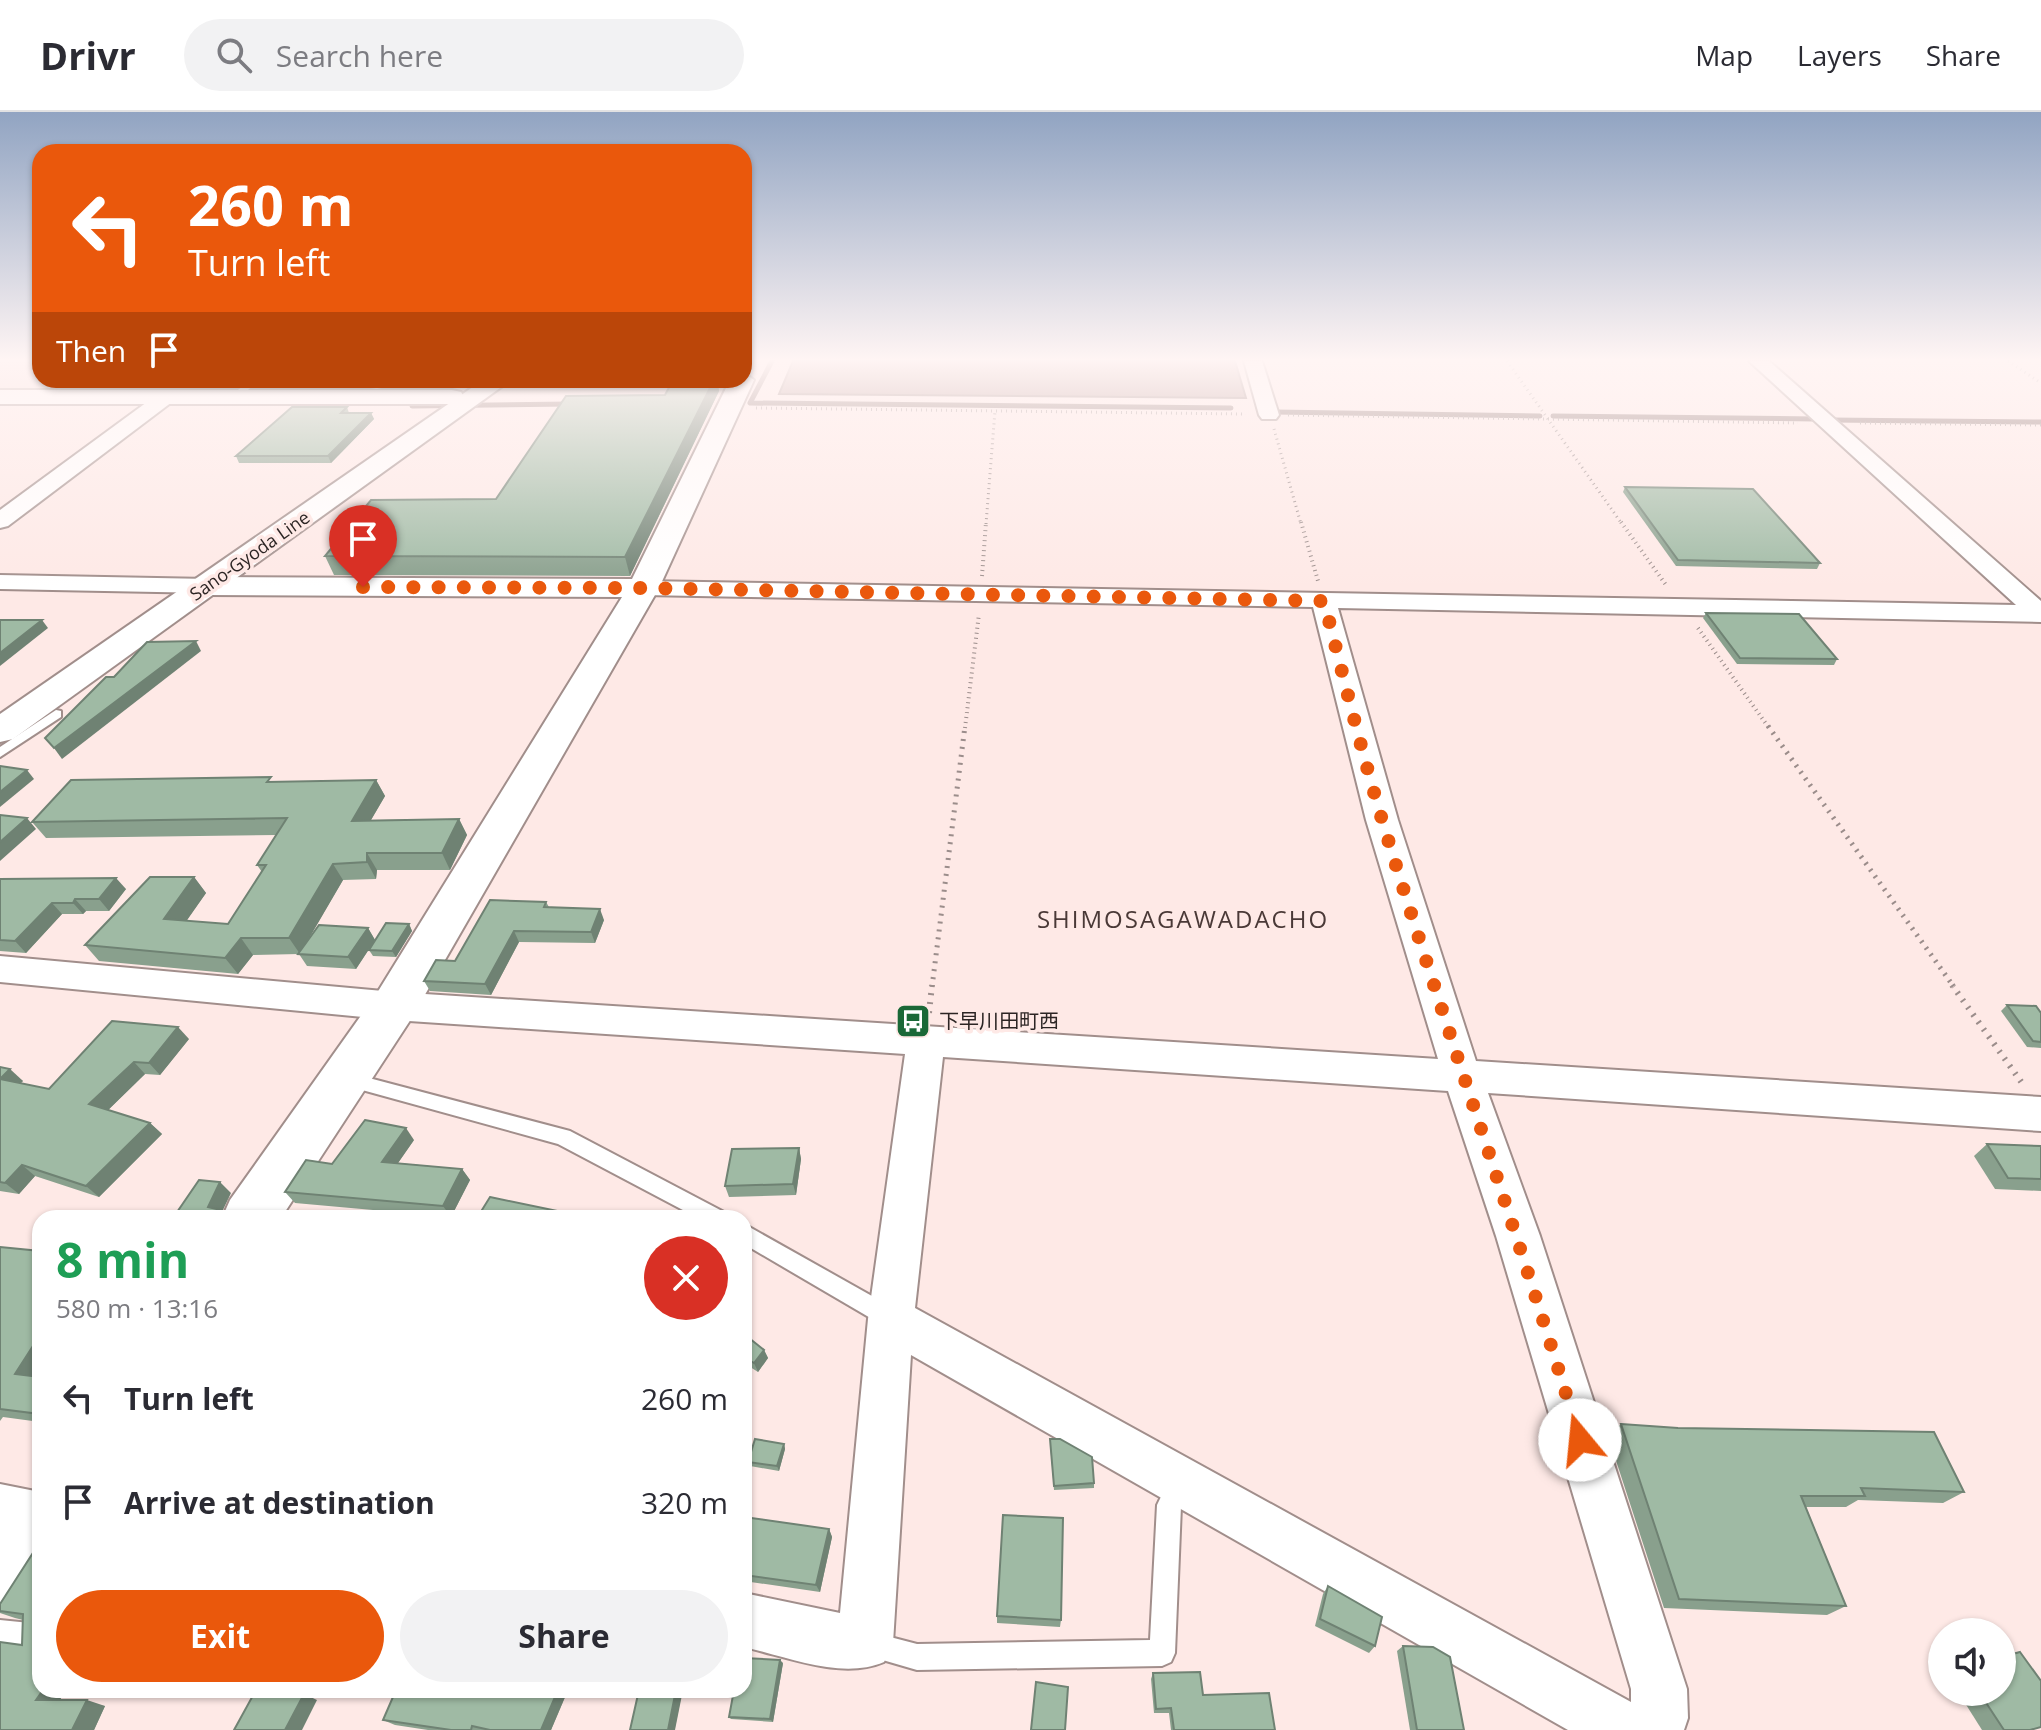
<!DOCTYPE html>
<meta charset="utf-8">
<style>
:root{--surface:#fff;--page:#f2f2f3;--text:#2b2b33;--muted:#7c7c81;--line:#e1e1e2;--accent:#ea580c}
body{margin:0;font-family:"Open Sans","Noto Sans JP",sans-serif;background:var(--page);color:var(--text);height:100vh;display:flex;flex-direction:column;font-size:30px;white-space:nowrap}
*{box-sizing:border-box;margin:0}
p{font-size:26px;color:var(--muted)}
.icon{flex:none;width:44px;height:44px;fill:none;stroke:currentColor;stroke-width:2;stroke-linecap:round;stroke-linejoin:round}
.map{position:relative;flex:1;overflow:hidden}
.sheet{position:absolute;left:32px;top:1098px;width:720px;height:488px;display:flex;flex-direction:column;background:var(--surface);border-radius:24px;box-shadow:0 2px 6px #0004}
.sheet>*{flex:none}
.guide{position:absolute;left:32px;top:32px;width:720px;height:244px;border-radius:24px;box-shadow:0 2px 6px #0004;background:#ea580c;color:#fff;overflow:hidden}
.buttons{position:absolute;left:1928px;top:1506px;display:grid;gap:16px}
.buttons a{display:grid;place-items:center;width:88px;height:88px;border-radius:50%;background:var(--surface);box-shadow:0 2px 6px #0004;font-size:40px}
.pin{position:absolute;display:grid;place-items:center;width:68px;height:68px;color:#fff;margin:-82px -34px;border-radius:50% 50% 50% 0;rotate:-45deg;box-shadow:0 0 8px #0007}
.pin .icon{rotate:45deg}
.me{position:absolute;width:88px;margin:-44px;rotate:343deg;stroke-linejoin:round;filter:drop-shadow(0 0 6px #0008)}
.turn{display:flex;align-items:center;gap:28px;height:168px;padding:0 24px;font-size:36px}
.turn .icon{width:104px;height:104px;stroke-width:2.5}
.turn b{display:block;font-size:56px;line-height:68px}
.then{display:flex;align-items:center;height:76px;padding:0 24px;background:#0003;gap:16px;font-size:30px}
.round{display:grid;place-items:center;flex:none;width:84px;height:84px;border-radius:42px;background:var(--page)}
.head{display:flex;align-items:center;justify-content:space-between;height:136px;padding:0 24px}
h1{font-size:48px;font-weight:700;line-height:60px;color:#1e9e55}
.primary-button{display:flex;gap:16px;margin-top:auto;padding:16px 24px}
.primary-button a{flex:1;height:92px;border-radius:48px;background:var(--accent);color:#fff;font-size:32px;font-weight:700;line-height:92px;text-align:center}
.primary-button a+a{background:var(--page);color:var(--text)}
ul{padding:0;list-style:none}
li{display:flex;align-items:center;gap:24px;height:104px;padding:0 24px}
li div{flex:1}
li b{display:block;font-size:30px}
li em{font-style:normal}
header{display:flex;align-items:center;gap:48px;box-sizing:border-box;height:112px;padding:0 40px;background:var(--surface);border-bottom:2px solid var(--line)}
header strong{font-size:38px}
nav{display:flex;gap:44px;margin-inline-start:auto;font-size:28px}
.search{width:560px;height:72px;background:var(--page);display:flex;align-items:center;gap:20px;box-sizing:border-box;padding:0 28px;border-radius:44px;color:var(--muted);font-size:30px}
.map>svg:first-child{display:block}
.built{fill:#f9dbd7}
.water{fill:#af8c88;stroke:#886d6a;stroke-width:2}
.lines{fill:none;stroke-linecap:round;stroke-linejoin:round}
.stream{stroke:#886d6a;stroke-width:5}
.lane-casing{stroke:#a18e8b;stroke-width:4}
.street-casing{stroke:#a18e8b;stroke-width:4}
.secondary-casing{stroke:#a18e8b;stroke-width:4}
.primary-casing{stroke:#a18e8b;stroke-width:4}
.path-far3{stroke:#9b8d8b;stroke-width:3;stroke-dasharray:1 4;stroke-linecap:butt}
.path-far2{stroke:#9b8d8b;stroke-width:4;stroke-dasharray:1 4;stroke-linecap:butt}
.path-far1{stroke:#9b8d8b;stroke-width:5;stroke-dasharray:2 6;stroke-linecap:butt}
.path{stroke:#9b8d8b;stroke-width:6;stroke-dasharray:2 7;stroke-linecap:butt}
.lane{fill:#fff;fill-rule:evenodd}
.street{fill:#fff;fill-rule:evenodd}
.secondary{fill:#fff;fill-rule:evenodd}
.primary{fill:#fff;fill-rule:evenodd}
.wall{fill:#89a08d}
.shaded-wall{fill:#6f8273}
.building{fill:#9fbaa4;stroke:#6f8273;stroke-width:2}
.route{stroke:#ea580c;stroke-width:14;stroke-dasharray:0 25.2}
.labels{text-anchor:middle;stroke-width:7;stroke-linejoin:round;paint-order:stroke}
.far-street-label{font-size:18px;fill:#2c2524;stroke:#fee9e6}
.poi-label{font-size:20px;fill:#2c2524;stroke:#fee9e6;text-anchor:start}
.quarter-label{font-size:24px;letter-spacing:2px;fill:#4a3937;stroke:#fee9e6}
</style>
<header>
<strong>Drivr</strong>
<div class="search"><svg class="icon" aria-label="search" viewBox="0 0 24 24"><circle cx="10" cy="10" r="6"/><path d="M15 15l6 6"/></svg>Search here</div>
<nav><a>Map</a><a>Layers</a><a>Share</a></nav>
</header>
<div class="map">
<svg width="2041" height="1618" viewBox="0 0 2041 1618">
<rect width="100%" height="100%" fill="#fee9e6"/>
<!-- built -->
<path class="built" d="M0,249H40V268H449L431,280L0,281Z"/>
<!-- water -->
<path class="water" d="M793,249H1235L1246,286L779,282Z"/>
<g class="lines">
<!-- stream -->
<g class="stream">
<path d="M772,249L750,291L1231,296"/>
<path d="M412,294L569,292"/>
<path d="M1275,300L1540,304"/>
<path d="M1553,304L1815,307"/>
<path d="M1831,308L2041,310"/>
</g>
<!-- lane casing -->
<g class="lane-casing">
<g id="lane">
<path d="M251,268H260L236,288H230V284Z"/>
<path d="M311,268L377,271L418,268L377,277Z"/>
<path d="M56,598L61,599V605L0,645V635Z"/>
<path d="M350,961L570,1019L724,1100L727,1106H698L558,1032L344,973L341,968L344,963Z"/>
<path d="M744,1112L895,1197L898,1204L895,1211L887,1214L879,1211L744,1132Z"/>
<path d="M1179,1360L1187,1364L1191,1372L1181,1394L1175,1541L1171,1550L1162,1554L917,1558L862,1542L858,1533L862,1524L871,1520L917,1532L1150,1528L1157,1393L1171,1364Z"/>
<path d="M0,1508L40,1512V1538L0,1534Z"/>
</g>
</g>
<!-- street casing -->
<g class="street-casing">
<g id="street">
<path d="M1244,249H1262L1279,303L1276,307H1262L1259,303Z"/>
<path d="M1749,249H1769L2041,489V510L1338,496L1398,708L1476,949L2041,985V1019L1488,981L1540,1124L1687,1577L1688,1606L1684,1618H1568L911,1243L893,1531L884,1550C842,1568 788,1545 744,1535V1481L840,1501L868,1207L905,942L394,908L0,870V844L394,880L1438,947L1366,708L1313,495L643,483L634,481L631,476L634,471L643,469L2016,493ZM943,945L1448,979L1496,1124L1631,1577V1590L915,1196Z"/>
<path d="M165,280L172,282L174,286L172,290L8,414L0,416V398L158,282Z"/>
<path d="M0,463L209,467L218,469L221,474L218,479L209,481L0,477Z"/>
<path d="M0,1372L40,1380C40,1427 52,1471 0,1493Z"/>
</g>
</g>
<!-- secondary casing -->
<g class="secondary-casing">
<g id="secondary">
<path d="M744,261L754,268L659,476L411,907L281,1106H222L230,1088L377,881L622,485L209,483L198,481L193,474L198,467L209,465L632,467L730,268H744Z"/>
<path d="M0,278H452L461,280L464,285L461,290L452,292H0Z"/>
</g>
</g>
<!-- primary casing -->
<g class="primary-casing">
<path id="primary" d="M483,268H511L13,627L0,630V602Z"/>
</g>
<!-- path-far3 -->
<g class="path-far3">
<path d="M1507,249L1622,412"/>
<path d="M2008,249L2041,271"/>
<path d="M756,296L1246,302"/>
<path d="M1288,303L1798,311"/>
<path d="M1860,311L2041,313"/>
<path d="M1274,317L1301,412"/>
<path d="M986,412L995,299"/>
</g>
<!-- path-far2 -->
<g class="path-far2">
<path d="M1301,410L1318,469"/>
<path d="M1621,410L1666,473"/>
<path d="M982,464L986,410"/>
<path d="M1698,516L1769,616"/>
<path d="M965,616L979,502"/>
</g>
<!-- path-far1 -->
<g class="path-far1">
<path d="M1768,614L1954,875"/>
<path d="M932,875L965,614"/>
</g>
<!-- path -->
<g class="path">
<path d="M1952,873L2022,971"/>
<path d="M929,901L932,873"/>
</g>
<!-- lane -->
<use href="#lane" class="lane"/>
<!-- street -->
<use href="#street" class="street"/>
<!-- secondary -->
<use href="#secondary" class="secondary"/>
<!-- primary -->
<use href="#primary" class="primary"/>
</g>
<!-- wall -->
<g class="wall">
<path d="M673,268H717L719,279L630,464L334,463L325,444L496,387L665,283Z"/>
<path d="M347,295L349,301H371L374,307L331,351H239L236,344Z"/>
<path d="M1625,375L1820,451L1817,457L1676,454L1623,380Z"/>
<path d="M1706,501L1837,547L1834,553L1737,552L1703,506Z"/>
<path d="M376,668L385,684L371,708L459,707L467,723L450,758H377L376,767L343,768L307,829L368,816L375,828L356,857L307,854L299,842L253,843L238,862L99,849L85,833L194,765L206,781L186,809L228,812L262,760L257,753L276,723L46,726L32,710L274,670Z"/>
<path d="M0,767L126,777L109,799H86L83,802H62L26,841L0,839Z"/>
<path d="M546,790L549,795L604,808L595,831L519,830L491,883L430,879L424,869Z"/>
<path d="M409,812L412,819L396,845L373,844L369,838Z"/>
<path d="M2007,893L2041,901V936L2027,935L2001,899Z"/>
<path d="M189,927L160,963L145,962L108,998L150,1011L162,1022L99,1085L35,1064L19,1082L0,1079V955L23,969L20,971L49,977Z"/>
<path d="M414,1028L398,1051L462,1057L470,1068L451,1105L295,1091L285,1080L332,1052Z"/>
<path d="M1987,1032L2041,1034V1079L1995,1077L1974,1044Z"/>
<path d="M799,1036L801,1047L796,1083L729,1085L725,1074Z"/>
<path d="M0,1135L40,1257L35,1265H40V1310L3,1305L0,1309Z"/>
<path d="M744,1222L764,1238L768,1246L758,1260L744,1251Z"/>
<path d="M1621,1312L1964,1380L1943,1391L1858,1388L1846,1395H1806L1846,1494L1827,1503L1664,1496L1608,1324Z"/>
<path d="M784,1332L785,1337L779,1359L750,1354L748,1350Z"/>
<path d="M1050,1332L1094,1371V1376L1054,1378Z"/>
<path d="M744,1400L746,1405L829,1417L832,1425L820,1480L744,1469Z"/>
<path d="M40,1430V1578H66L60,1588L105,1594L94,1618H0L22,1533L23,1508L15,1506L0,1501V1492Z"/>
<path d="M1328,1474L1375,1534L1369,1541L1315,1514L1323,1482Z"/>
<path d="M997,1504L1061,1508L1060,1515L997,1511Z"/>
<path d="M1403,1534L1464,1618H1410L1397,1539Z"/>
<path d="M783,1551L773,1610L731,1607L729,1605Z"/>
<path d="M1153,1561L1203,1583L1275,1618H1171L1169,1601H1154L1151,1567Z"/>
<path d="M396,1578H568L551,1618H428L395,1613L383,1608Z"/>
<path d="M1958,1580H2002L2030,1618H1982Z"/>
</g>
<!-- shaded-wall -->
<g class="shaded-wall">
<path d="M714,268H717L719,279L630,464L625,445Z"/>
<path d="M371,301L374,307L331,351L328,344Z"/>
<path d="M42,508L48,516L0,554V541Z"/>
<path d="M196,529L201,539L62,647L54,636Z"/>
<path d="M27,658L34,667L0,695V680Z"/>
<path d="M376,668L385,684L361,725L352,709Z"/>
<path d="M27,706L36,717L0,749V730Z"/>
<path d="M459,707L467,723L450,758L442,741Z"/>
<path d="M367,741L377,758L376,767L367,750Z"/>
<path d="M333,752L343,768L300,842L289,826Z"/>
<path d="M194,765L206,781L176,824L164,807Z"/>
<path d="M116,766L126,777L109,799L99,787Z"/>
<path d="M75,787L86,799L83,802L73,791Z"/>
<path d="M52,791L62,802L26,841L15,829Z"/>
<path d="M600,797L604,808L595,831L591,820Z"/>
<path d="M409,812L412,819L396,845L392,839Z"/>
<path d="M368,816L375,828L356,857L348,845Z"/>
<path d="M514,819L519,830L491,883L485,872Z"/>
<path d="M241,826L253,843L238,862L225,846Z"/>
<path d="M178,915L189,927L160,963L149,951Z"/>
<path d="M134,950L145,962L102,1004L89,992Z"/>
<path d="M10,957L23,969L13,979L0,967Z"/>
<path d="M150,1011L162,1022L99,1085L86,1074Z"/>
<path d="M406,1016L414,1028L391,1061L382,1050Z"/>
<path d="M799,1036L801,1047L796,1083L793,1072Z"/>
<path d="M22,1053L35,1064L19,1082L5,1071Z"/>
<path d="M462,1057L470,1068L451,1105L443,1094Z"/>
<path d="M220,1070L231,1081L222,1100L229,1106H215L208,1095Z"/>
<path d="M40,1223V1257L30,1272L15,1262Z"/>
<path d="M764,1238L768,1246L758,1260L754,1251Z"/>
<path d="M784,1332L785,1337L779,1359L777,1354Z"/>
<path d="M829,1417L832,1425L820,1480L816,1473Z"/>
<path d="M780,1548L783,1551L773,1610L770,1607Z"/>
<path d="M43,1578H66L56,1594L36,1588Z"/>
<path d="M558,1578H568L551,1618H541Z"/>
<path d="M676,1578H683L675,1618H668Z"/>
<path d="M304,1582L317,1588L302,1618H285Z"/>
<path d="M87,1588L105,1594L94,1618H72Z"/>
</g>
<!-- building -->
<g class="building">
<path d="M673,268H714L625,445L325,444L371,388L496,387L566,284L665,283Z"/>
<path d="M292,295H347L341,301H371L328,344H236Z"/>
<path d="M1625,375L1753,377L1820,451L1678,448Z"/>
<path d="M1706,501L1799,502L1837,547L1740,546Z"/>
<path d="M0,508H42L0,541Z"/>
<path d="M196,529L54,636L45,626L106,565H114L147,530Z"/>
<path d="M0,654L27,658L0,680Z"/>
<path d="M271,665L267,670L376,668L352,709L459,707L442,741H367V750L333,752L289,826H241L225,846L85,833L150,765H194L164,807L228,812L266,753H257L287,706L32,710L71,668Z"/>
<path d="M0,703L27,706L0,730Z"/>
<path d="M116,766L99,787H75L73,791H52L15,829L0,828V767Z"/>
<path d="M490,788L546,790L544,795L600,797L591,820L514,819L485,872L424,869L436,848L455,849Z"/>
<path d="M386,811L409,812L392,839L369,838Z"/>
<path d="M319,813L368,816L348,845L298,842Z"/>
<path d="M2007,893L2036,894L2041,901V930L2033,929Z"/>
<path d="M112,909L178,915L149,951L134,950L89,992L150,1011L86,1074L22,1053L5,1071L0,1070V955L10,957L0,967L49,977Z"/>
<path d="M365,1008L406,1016L382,1050L462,1057L443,1094L285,1080L306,1048L332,1052Z"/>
<path d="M1987,1032L2041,1034V1067L2008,1066Z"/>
<path d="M799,1036L793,1072L725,1074L732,1037Z"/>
<path d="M199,1068L220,1070L208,1095L221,1098L215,1106H173Z"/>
<path d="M490,1085L591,1106H477Z"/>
<path d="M0,1135L40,1139V1223L15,1262L40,1265V1302L0,1297Z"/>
<path d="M744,1222L764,1238L754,1251L744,1245Z"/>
<path d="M1621,1312L1678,1316L1934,1320L1964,1380L1861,1376L1865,1384H1801L1846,1494L1679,1487Z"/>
<path d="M755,1327L784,1332L777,1354L748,1350Z"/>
<path d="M1050,1327H1060L1092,1345L1094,1371L1054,1374Z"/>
<path d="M1003,1403L1063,1406L1061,1508L997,1504Z"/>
<path d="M744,1405L829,1417L816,1473L744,1463Z"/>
<path d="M40,1430V1578H43L36,1588H87L72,1618H0V1530L22,1533L23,1502L0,1499V1492Z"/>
<path d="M1328,1474L1382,1505L1375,1534L1320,1507Z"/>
<path d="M1403,1534L1433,1535L1450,1545L1464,1618H1417Z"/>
<path d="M2020,1540L2041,1569V1615L2030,1618H2004L1979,1580H2002V1545Z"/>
<path d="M744,1546L780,1548L770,1607L729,1605L734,1578H744Z"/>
<path d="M1200,1560L1203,1583L1269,1581L1275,1618H1174L1171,1596L1156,1597L1153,1561Z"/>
<path d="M1036,1570L1068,1575L1065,1618H1031Z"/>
<path d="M256,1578H286L304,1582L285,1618H234Z"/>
<path d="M396,1578H558L541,1618H490L472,1614L471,1618H451L383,1608Z"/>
<path d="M639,1578H676L668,1618H630Z"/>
</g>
<!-- sky -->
<linearGradient id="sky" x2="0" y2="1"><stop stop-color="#91a4c2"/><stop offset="0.52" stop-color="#fff5f4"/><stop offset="1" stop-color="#fff5f4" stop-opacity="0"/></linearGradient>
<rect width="2041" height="476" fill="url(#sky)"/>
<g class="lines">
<!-- route -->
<path class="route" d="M363,475L643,476L1324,489C1343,563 1361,638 1383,711C1446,918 1518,1121 1580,1328"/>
</g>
<!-- icons -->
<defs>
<g id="bus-square" transform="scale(1.8)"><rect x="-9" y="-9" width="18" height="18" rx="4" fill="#1a6837" stroke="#fee9e6"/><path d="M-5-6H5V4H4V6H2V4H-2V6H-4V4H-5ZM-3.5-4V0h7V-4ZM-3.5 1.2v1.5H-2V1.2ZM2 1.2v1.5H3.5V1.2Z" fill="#fff"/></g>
</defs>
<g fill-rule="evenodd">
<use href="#bus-square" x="913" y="909"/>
</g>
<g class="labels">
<!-- far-street labels -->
<g class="far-street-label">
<text transform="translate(250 444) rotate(-35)" y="6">Sano-Gyoda Line</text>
</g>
<!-- poi labels -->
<g class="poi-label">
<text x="939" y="916">下早川田町西</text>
</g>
<!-- quarter labels -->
<g class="quarter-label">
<text x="1183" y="816">SHIMOSAGAWADACHO</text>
</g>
</g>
</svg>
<div class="buttons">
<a><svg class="icon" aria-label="sound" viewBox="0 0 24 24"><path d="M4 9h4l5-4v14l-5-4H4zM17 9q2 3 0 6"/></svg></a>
</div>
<div class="pin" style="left:363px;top:475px;background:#d93025"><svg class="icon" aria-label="arrive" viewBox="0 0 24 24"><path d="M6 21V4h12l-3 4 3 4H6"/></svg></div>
<svg class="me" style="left:1580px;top:1328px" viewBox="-20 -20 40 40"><circle r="19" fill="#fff"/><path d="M0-13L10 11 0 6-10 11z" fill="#ea580c"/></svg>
<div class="guide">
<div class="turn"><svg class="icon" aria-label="left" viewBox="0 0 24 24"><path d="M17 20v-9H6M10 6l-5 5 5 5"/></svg><div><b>260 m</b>Turn left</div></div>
<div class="then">Then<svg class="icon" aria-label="arrive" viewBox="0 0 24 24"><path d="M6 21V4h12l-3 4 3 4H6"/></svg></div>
</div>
<section class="sheet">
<div class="head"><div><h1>8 min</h1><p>580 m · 13:16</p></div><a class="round" style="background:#d93025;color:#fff"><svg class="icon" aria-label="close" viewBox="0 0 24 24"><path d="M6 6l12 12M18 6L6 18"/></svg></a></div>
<ul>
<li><svg class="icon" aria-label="left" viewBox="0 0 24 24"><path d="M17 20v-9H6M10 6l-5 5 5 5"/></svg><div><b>Turn left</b></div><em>260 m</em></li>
<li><svg class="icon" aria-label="arrive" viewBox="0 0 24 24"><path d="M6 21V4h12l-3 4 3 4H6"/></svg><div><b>Arrive at destination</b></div><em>320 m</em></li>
</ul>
<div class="primary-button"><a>Exit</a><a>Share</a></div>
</section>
</div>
